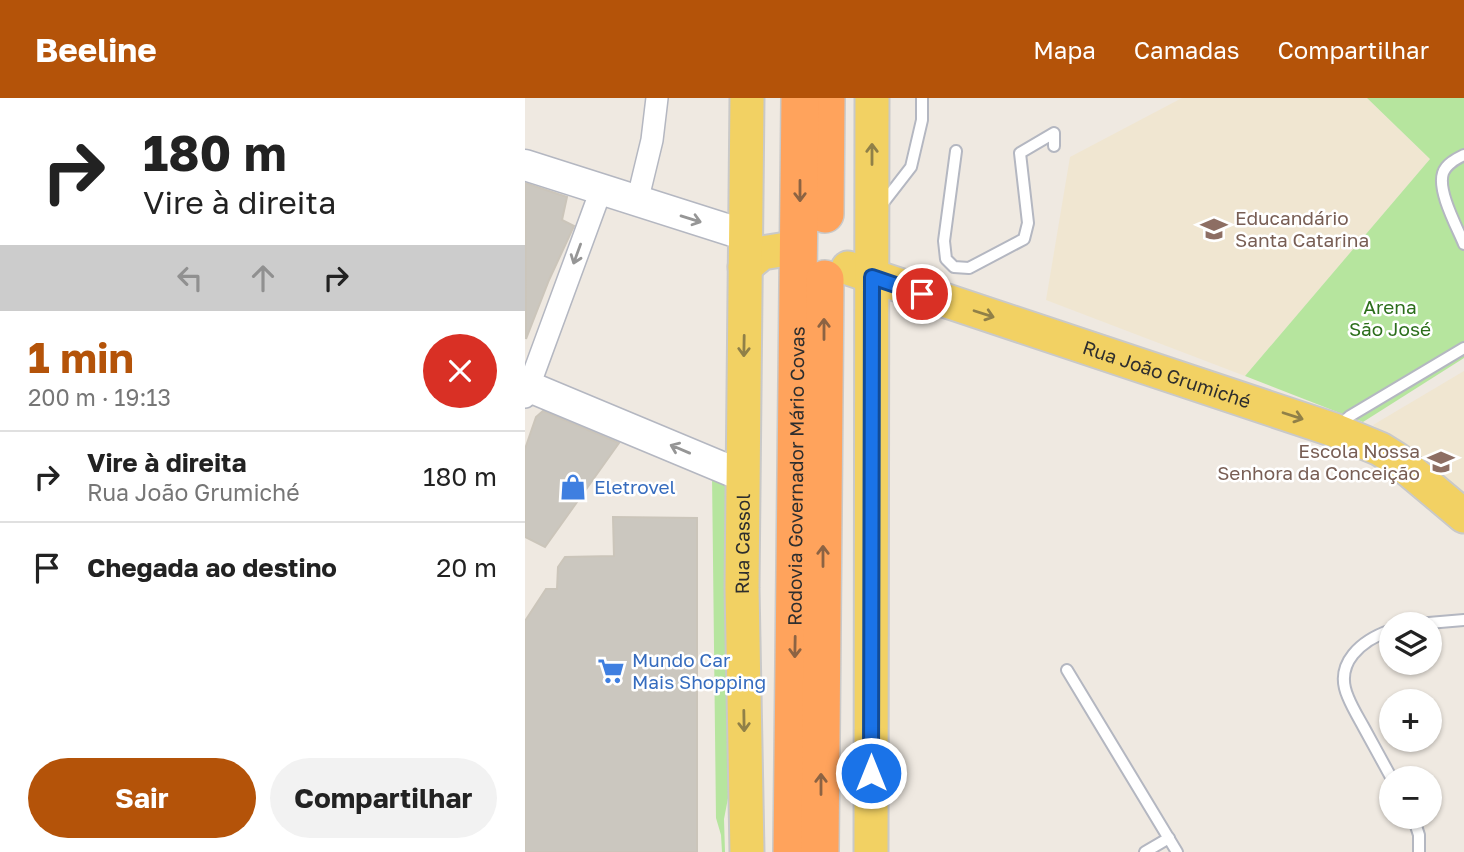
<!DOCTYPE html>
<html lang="pt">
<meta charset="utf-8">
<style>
:root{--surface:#fff;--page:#f2f2f2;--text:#222;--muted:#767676;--line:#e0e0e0;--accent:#b45309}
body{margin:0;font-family:"Golos Text",sans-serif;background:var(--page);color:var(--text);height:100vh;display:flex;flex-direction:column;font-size:26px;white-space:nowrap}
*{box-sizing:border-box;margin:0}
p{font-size:23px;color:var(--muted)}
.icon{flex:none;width:38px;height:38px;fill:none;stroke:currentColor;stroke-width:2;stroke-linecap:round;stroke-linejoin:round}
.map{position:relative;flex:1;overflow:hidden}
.panel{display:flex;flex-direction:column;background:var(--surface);width:525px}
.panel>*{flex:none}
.hud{background:#fff;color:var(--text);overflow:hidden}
.buttons{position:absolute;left:854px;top:514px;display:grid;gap:14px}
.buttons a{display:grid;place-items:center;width:63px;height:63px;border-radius:50%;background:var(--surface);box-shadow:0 2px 5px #0004;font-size:35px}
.pin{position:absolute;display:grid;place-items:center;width:60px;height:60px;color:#fff;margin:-30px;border:4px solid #fff;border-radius:50%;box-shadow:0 2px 7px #0007}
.me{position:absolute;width:77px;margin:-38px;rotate:0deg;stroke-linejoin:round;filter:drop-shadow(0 0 5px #0008)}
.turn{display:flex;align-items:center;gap:24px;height:147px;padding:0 28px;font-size:32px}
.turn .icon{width:91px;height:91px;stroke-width:2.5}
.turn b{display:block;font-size:49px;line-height:60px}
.lanes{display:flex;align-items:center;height:66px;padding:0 28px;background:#0003;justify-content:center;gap:35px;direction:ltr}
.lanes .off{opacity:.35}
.round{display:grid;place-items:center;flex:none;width:74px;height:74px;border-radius:37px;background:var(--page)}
.summary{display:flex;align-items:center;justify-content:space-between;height:119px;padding:0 28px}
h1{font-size:42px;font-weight:700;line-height:52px;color:var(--accent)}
.primary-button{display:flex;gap:14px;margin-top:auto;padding:14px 28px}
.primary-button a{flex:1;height:80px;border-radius:42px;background:var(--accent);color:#fff;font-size:28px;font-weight:700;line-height:80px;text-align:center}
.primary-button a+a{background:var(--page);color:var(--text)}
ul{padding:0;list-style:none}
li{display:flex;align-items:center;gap:21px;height:91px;padding:0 28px;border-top:2px solid var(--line)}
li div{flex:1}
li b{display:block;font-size:26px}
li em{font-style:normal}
header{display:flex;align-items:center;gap:42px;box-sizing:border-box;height:98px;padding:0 35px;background:var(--accent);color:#fff}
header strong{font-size:33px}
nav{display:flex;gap:38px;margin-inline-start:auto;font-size:24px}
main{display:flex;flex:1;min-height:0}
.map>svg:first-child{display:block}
.education{fill:#f0e6d1}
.green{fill:#b6e59e}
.building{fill:#cbc7bf;stroke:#cbc5ba;stroke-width:2}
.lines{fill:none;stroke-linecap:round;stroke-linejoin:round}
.lane-casing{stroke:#b4b7c1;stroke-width:14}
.street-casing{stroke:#b4b7c1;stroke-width:24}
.secondary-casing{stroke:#b4b7c1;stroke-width:33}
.primary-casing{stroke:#c9c9c9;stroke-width:37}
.highway-casing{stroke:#c9c9c9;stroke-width:40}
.lane{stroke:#fff;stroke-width:10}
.street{stroke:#fff;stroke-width:21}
.secondary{stroke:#fff;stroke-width:30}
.primary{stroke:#f2d163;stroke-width:33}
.highway{stroke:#ffa35c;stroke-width:37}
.oneway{stroke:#908048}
.oneway2{stroke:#8c6343}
.oneway3{stroke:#969696}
.route-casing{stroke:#114b97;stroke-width:18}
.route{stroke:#1a73e8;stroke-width:12}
.labels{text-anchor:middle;stroke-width:5;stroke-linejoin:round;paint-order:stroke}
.education-label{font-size:19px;fill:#785e54;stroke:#fff;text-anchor:start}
.park-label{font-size:19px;fill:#2c6e1b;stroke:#fff}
.street-label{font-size:19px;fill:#2e2e2e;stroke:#fff}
.shop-label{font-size:19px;fill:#366cbe;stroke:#fff;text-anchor:start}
</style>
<header>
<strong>Beeline</strong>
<nav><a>Mapa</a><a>Camadas</a><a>Compartilhar</a></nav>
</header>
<main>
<section class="panel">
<div class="hud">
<div class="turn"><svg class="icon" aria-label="right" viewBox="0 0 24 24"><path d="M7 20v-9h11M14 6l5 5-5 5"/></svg><div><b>180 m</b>Vire à direita</div></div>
<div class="lanes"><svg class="icon off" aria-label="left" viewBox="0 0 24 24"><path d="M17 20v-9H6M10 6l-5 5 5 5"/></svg><svg class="icon off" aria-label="ahead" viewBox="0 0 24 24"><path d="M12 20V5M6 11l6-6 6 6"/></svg><svg class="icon" aria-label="right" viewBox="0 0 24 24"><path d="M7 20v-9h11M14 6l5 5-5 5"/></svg></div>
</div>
<div class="summary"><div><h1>1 min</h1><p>200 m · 19:13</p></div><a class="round" style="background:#d93025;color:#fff"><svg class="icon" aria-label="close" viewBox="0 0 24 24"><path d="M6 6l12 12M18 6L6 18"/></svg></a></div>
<ul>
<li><svg class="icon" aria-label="right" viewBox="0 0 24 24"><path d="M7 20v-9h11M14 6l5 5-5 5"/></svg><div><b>Vire à direita</b><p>Rua João Grumiché</p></div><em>180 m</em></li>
<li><svg class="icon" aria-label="arrive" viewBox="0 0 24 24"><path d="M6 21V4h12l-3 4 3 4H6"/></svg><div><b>Chegada ao destino</b></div><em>20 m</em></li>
</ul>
<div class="primary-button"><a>Sair</a><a>Compartilhar</a></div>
</section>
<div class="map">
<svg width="939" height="754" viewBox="0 0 939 754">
<rect width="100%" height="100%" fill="#efe9e1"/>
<!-- education -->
<g class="education">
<path d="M657,0H842L905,61L720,278L521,202L545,59Z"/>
<path d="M939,273V400L848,327Z"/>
</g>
<!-- green -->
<g class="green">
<path d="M842,0H939V260L838,324L720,278L905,61Z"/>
<path d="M187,376L198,380L202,390L204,695L199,721L200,754H197L196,737L191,720Z"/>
</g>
<!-- building -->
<g class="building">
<path d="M0,85L42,99L37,122L49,128L24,182L1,241Z"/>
<path d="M18,313L94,345L20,449L0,439V351L11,319Z"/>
<path d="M88,419L172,420V754H0V523L21,491H32L33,469L40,459L89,458Z"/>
</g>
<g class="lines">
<!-- lane casing -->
<g class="lane-casing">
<g id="lane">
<path d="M431,53L419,143L421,161L429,169L444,170L499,141L503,125L495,55L529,35V48"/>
<path d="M939,57C931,61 921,66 918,75C912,93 932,129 939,146"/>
<path d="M355,109L386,69L397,22V0"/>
<path d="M814,328L825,318L939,250"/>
<path d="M880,527L939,522"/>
<path d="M866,532C837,542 808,565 823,599C827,609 833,619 838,628C848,646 857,663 867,681"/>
<path d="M542,572L652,754"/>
<path d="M888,719L894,737V754"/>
<path d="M620,754L644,740"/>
</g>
</g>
<!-- street casing -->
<g class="street-casing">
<g id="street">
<path d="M112,104L127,42L132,0"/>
<path d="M0,299L76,92"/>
</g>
</g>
<!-- secondary casing -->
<g class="secondary-casing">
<g id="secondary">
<path d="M0,67L220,137"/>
<path d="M0,287L218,378"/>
</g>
</g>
<!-- primary casing -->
<g class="primary-casing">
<g id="primary">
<path d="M220,169L237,155L262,151"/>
<path id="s1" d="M323,170L809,332L855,351L871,361L939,418"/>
<path id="s2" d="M222,754L217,490L222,0"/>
<path d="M346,754L347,0"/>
</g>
</g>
<!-- highway casing -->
<g class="highway-casing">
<g id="highway">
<path d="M300,116L301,0"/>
<path id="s3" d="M267,754L275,0"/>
<path d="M295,754L300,181"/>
</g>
</g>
<!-- lane -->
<use href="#lane" class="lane"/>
<!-- street -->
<use href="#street" class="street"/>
<!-- secondary -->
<use href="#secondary" class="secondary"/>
<!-- primary -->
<use href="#primary" class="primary"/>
<!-- highway -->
<use href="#highway" class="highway"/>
</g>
<!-- one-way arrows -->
<defs><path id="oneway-shaft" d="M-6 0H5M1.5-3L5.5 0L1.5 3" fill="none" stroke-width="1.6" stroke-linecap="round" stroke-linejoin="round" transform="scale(1.75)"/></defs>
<g class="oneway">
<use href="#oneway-shaft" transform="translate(347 56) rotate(-90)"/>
<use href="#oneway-shaft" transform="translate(459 216) rotate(18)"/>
<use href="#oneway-shaft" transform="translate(219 248) rotate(91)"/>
<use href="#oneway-shaft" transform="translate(768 318) rotate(18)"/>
<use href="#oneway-shaft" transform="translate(219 623) rotate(89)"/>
</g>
<g class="oneway2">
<use href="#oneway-shaft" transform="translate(275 93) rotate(90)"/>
<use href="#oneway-shaft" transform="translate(299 231) rotate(-90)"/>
<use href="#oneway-shaft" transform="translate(298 458) rotate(-90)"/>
<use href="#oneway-shaft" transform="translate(270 549) rotate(91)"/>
<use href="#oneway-shaft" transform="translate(296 686) rotate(-90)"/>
</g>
<g class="oneway3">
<use href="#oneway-shaft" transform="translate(166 121) rotate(17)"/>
<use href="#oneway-shaft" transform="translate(52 156) rotate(110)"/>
<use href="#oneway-shaft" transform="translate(155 351) rotate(-157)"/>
</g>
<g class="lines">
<!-- route casing -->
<g class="route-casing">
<path id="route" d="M346,675L347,179L397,196"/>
</g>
<!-- route -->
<use href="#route" class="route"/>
</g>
<!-- icons -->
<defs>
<g id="school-bare" transform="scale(2.1)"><path d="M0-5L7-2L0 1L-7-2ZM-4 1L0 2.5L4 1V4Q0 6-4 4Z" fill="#8d6e63" stroke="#fff" stroke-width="2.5" paint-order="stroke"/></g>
<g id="shop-bare" transform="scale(2.1)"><path d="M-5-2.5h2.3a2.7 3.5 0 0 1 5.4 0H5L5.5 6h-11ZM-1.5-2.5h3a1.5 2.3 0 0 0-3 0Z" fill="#3f7fe0" stroke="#fff" stroke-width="2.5" paint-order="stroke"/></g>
<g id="supermarket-bare" transform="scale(2.1)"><path d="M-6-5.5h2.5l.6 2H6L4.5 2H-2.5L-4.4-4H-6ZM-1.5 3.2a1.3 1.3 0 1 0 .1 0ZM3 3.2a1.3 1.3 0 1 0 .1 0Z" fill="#3f7fe0" stroke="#fff" stroke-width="2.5" paint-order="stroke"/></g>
</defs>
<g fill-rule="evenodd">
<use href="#school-bare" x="689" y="131"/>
<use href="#school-bare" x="916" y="364"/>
<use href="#shop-bare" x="48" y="389"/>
<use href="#supermarket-bare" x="86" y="573"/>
</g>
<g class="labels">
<!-- education labels -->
<g class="education-label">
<text x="710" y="127">Educandário<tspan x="710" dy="22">Santa Catarina</tspan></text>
<text x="895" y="360" text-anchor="end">Escola Nossa<tspan x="895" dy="22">Senhora da Conceição</tspan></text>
</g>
<!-- park labels -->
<g class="park-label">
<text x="865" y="216">Arena<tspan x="865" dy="22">São José</tspan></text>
</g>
<!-- street labels -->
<g class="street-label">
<text dy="7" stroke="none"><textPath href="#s1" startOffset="336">Rua João Grumiché</textPath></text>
<text dy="7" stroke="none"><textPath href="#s3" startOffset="376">Rodovia Governador Mário Covas</textPath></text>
<text dy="7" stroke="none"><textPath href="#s2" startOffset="308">Rua Cassol</textPath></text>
</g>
<!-- shop labels -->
<g class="shop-label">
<text x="69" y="396">Eletrovel</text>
<text x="107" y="569">Mundo Car<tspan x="107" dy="22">Mais Shopping</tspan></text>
</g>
</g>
</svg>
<div class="buttons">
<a><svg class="icon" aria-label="layers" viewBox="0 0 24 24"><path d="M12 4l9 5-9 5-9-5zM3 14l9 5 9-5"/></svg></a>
<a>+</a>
<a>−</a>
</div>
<div class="pin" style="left:397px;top:196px;background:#d93025"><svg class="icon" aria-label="arrive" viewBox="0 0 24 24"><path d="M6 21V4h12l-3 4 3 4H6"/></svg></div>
<svg class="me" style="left:346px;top:675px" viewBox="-20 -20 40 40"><circle r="17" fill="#1a73e8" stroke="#fff" stroke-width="3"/><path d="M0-11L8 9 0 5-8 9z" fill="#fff"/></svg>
</div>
</main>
